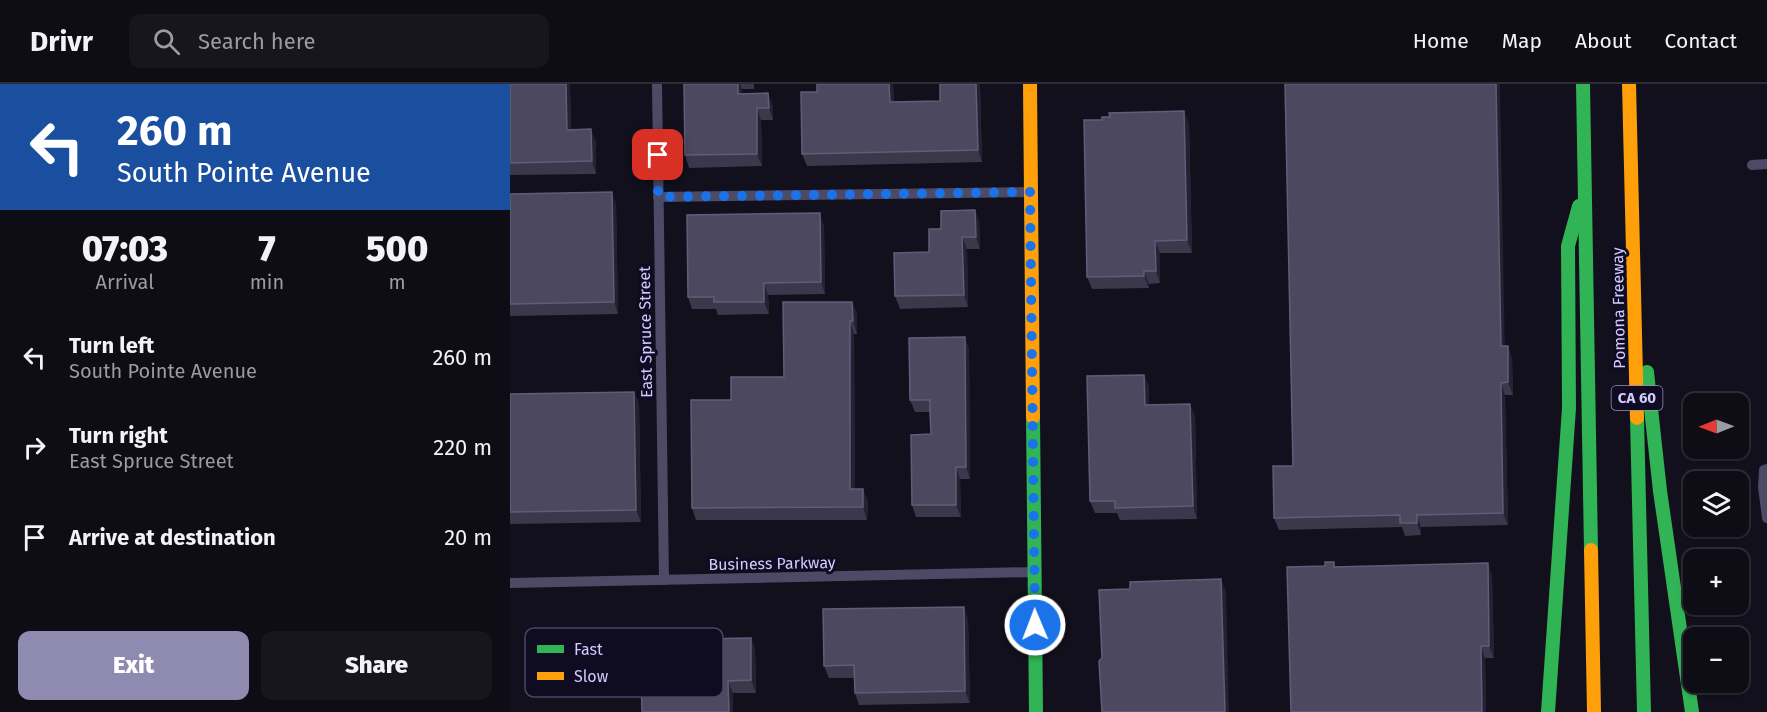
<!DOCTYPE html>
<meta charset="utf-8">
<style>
:root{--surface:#0e0c15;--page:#17151e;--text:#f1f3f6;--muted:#9b9ba0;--line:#2e2c34;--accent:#8f8ab0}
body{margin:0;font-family:"Fira Sans",sans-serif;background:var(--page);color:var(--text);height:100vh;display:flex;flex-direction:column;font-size:22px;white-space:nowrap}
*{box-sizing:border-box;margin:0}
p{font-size:20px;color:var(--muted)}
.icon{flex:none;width:33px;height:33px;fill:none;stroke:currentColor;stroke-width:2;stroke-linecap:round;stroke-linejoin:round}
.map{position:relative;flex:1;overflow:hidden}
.sheet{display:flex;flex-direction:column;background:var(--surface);width:510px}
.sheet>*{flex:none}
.guide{background:#1a4fa0;color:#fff;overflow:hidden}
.needle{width:39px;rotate:269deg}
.tools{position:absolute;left:1173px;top:309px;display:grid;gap:12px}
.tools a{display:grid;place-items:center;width:66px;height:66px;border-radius:12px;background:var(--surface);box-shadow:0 2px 4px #0004,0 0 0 2px var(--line);font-size:30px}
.pin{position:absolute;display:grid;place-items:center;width:51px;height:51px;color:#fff;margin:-26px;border-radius:12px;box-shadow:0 3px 9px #0006}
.me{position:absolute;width:66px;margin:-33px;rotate:359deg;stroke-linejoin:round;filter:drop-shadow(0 0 4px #0008)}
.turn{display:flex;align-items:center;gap:21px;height:126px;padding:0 18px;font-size:27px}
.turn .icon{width:78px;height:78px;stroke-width:2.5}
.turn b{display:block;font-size:42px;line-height:51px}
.eta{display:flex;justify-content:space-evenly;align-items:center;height:102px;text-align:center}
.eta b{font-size:36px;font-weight:800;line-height:42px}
.primary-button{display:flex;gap:12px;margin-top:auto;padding:12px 18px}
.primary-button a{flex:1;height:69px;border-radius:12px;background:var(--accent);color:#fff;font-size:24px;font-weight:800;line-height:69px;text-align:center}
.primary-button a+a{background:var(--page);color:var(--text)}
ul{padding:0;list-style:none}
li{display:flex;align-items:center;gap:18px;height:90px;padding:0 18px}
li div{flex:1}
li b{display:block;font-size:22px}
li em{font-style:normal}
header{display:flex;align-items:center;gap:36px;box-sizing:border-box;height:84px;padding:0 30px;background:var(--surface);border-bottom:2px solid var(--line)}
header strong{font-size:28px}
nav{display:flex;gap:33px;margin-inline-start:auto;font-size:21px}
.search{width:420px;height:54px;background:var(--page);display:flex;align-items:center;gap:15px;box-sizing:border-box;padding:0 21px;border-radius:12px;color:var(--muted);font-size:22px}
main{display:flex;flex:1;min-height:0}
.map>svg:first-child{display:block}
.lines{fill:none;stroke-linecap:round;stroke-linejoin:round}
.street{stroke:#4d4a66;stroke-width:10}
.fast{stroke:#30b455;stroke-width:14}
.slow{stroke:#ff9f0a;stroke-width:14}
.wall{fill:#3b384c}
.shaded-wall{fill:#242131}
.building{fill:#4c4860;stroke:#615c79;stroke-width:1.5}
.route{stroke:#1a73e8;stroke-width:10;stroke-dasharray:0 18}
.labels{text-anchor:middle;stroke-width:6;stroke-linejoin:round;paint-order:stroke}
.shield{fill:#0f0b21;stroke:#9891bc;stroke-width:1.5}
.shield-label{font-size:15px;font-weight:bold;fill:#d3cbff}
.street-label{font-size:16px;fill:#d3cbff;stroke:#0f0b21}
.key{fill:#0f0b21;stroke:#4a4564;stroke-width:1.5}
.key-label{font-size:16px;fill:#d3cbff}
</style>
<header>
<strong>Drivr</strong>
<div class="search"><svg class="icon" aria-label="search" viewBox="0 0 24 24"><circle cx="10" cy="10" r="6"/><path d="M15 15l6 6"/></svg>Search here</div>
<nav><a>Home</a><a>Map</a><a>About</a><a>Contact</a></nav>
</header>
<main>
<section class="sheet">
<div class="guide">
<div class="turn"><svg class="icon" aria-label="left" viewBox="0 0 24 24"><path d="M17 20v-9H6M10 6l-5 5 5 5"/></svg><div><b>260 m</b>South Pointe Avenue</div></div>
</div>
<div class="eta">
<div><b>07:03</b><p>Arrival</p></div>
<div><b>7</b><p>min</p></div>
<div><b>500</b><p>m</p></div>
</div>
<ul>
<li><svg class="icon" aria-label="left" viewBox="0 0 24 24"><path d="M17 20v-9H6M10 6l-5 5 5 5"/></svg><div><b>Turn left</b><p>South Pointe Avenue</p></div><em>260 m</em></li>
<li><svg class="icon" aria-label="right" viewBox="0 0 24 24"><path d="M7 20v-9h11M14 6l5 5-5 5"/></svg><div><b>Turn right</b><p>East Spruce Street</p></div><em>220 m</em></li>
<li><svg class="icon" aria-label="arrive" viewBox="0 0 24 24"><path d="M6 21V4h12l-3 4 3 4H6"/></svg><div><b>Arrive at destination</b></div><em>20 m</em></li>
</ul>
<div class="primary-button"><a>Exit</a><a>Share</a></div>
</section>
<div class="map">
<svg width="1257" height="628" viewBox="0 0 1257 628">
<rect width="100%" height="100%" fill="#12101c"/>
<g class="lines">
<!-- street -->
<g class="street">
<path d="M147,0L154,496"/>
<path d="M1242,81L1257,80"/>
<path d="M148,113L521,108"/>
<path d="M1257,385L1254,386L1253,403L1257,434"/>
<path d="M0,499L525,488"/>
</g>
<!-- fast -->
<g class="fast">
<path d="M1073,0L1081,466"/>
<path d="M1137,288L1150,407L1182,628"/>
<path d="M523,333L526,628"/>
<path d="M1127,334L1134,628"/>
<path d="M1038,628L1059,324L1058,162L1069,122"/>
</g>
<!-- slow -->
<g class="slow">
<path d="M520,0L523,333"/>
<path d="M1119,0L1127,334"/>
<path d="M1081,466L1084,628"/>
</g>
</g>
<!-- wall -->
<g class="wall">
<path d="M0,0H60L61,45L86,57V90L0,91Z"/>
<path d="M174,0H244V5H232V10L263,22V36H251L252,82L179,84L175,71Z"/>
<path d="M307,0H383L384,18L430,17V0H470L472,78L297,82L292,70L307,8Z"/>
<path d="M679,39L682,169H650V199L639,200V204L582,205L577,193Z"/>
<path d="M0,110L106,120L108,230L0,232Z"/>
<path d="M465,126L469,138L470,165H457L458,223L390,225L385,212L419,168L431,145Z"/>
<path d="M314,142L315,210L258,211L259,230L208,231L206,225H182L178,213Z"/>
<path d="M342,218L347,230V250H344L345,405L358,417L357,436H186L182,424L221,316L274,293Z"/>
<path d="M455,253L459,266L460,395H450L451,433H406L402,421L421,350L420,328H405L400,316Z"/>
<path d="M995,262H998L1002,275L1003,311H995L998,441L911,443V451L895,452L892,443L769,446L764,434L783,382Z"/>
<path d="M634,291L639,303V321L685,332L687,435L610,436L607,429H585L580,417Z"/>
<path d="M124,308L129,320L131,438L0,440V310Z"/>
<path d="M824,478L825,483L982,491L984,574H975L976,628H781L815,482Z"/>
<path d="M458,535L460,619L349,621L345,609V594H319L314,582Z"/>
<path d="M241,554L245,566L246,609H223L132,628Z"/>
</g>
<!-- shaded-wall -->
<g class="shaded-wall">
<path d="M56,0H60L61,58L57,46Z"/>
<path d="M228,0H230L232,5L233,22L228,10Z"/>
<path d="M379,0H383L385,31L380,18Z"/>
<path d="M466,0H470V1L472,78L468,66Z"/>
<path d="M986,0H990L995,275L991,262Z"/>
<path d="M258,9L263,22V36L259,24Z"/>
<path d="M247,24L251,36L252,82L247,70Z"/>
<path d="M674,27L679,39L682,169L677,156Z"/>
<path d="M81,45L86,57V90L82,77Z"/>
<path d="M102,108L106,120L108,230L104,218Z"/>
<path d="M465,126L469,138L470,165L466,153Z"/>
<path d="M310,129L314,142L315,210L311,198Z"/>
<path d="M452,153L457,165L458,223L454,211Z"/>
<path d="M645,157L650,169V199L646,187Z"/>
<path d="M634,187L639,200V204L634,192Z"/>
<path d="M254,199L258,211L259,230L254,218Z"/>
<path d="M342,218L347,230V250L343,237Z"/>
<path d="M340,237L344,250L345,417L340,405Z"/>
<path d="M455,253L459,266L460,395L456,383Z"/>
<path d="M998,262L1002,275L1003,311L998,298Z"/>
<path d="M634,291L639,303V333L635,321Z"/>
<path d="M991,299L995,311L998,441L993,429Z"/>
<path d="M124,308L129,320L131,438L126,426Z"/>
<path d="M680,320L685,332L687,435L683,422Z"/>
<path d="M446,383L450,395L451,433L446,421Z"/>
<path d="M353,405L358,417L357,436L353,423Z"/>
<path d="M907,431L911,443V451L907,439Z"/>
<path d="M978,479L982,491L984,574L979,562Z"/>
<path d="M711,495L716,508L719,628H715Z"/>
<path d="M454,523L458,535L460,619L455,607Z"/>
<path d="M241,554L245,566L246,609L241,596Z"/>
<path d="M971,562L975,574L976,628H972Z"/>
<path d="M218,597L223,609V628H219Z"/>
</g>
<!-- building -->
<g class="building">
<path d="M0,0H56L57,46L81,45L82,77L0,79Z"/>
<path d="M174,0H228V10L258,9L259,24H247V70L175,71Z"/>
<path d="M307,0H379L380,18L430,17V0H466L468,66L292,70L291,8H307Z"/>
<path d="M775,0H986L991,262H998V298L991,299L993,429L907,431V439H890V431L764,434L763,382H783Z"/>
<path d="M674,27L677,156L645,157L646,187H634V192L577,193L574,36H592V33H600L599,29Z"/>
<path d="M102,108L104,218L0,220V110Z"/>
<path d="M465,126L466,153H452L454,211L385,212L384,169L419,168V145H431V127Z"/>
<path d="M310,129L311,198L254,199V218H204V213H178L177,131Z"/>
<path d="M273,218H342L343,237H340V405H353V423L182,424L181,316H221V293H274Z"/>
<path d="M455,253L456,383H446V421H402L401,351L421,350L420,329V316H400L399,254Z"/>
<path d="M634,291L635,321L680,320L683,422L605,424V417H580L577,292Z"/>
<path d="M124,308L126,426L0,428V310Z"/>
<path d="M815,478H824V483L978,479L979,562H971L972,628H781L777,483L815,482Z"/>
<path d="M711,495L715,628H592L589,577L592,574L589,506L620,505V498Z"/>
<path d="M454,523L455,607L345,609L344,581L314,582L313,525Z"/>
<path d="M241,554V596L218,597L219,628H132L130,556Z"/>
</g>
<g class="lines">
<!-- route -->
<path class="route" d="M148,71V113L520,108L525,541"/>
</g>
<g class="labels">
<!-- shield labels -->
<rect class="shield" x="1101.5" y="302" width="51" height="24" rx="4.5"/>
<g class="shield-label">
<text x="1127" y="319">CA 60</text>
</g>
<!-- street labels -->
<g class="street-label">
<text transform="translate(1108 224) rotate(-91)" y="6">Pomona Freeway</text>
<text transform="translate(135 248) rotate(-91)" y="6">East Spruce Street</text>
<text transform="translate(262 479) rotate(-1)" y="6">Business Parkway</text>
</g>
</g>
<!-- legend -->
<rect x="15" y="544" width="198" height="69" rx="9" class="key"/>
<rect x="27" y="561" width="27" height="8" fill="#30b455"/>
<rect x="27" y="588" width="27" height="8" fill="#ff9f0a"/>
<g class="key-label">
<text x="64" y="571">Fast</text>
<text x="64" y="598">Slow</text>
</g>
</svg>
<div class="tools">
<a><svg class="needle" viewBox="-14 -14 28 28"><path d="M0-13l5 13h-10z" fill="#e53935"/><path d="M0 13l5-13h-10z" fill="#9b9ba0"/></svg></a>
<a><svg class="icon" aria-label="layers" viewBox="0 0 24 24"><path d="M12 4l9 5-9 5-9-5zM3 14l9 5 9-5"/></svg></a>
<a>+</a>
<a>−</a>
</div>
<div class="pin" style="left:148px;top:71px;background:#d93025"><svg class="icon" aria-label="arrive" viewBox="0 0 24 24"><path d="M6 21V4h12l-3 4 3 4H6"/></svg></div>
<svg class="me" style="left:525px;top:541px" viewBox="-20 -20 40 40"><circle r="17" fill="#1a73e8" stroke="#fff" stroke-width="3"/><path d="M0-11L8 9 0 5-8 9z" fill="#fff"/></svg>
</div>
</main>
